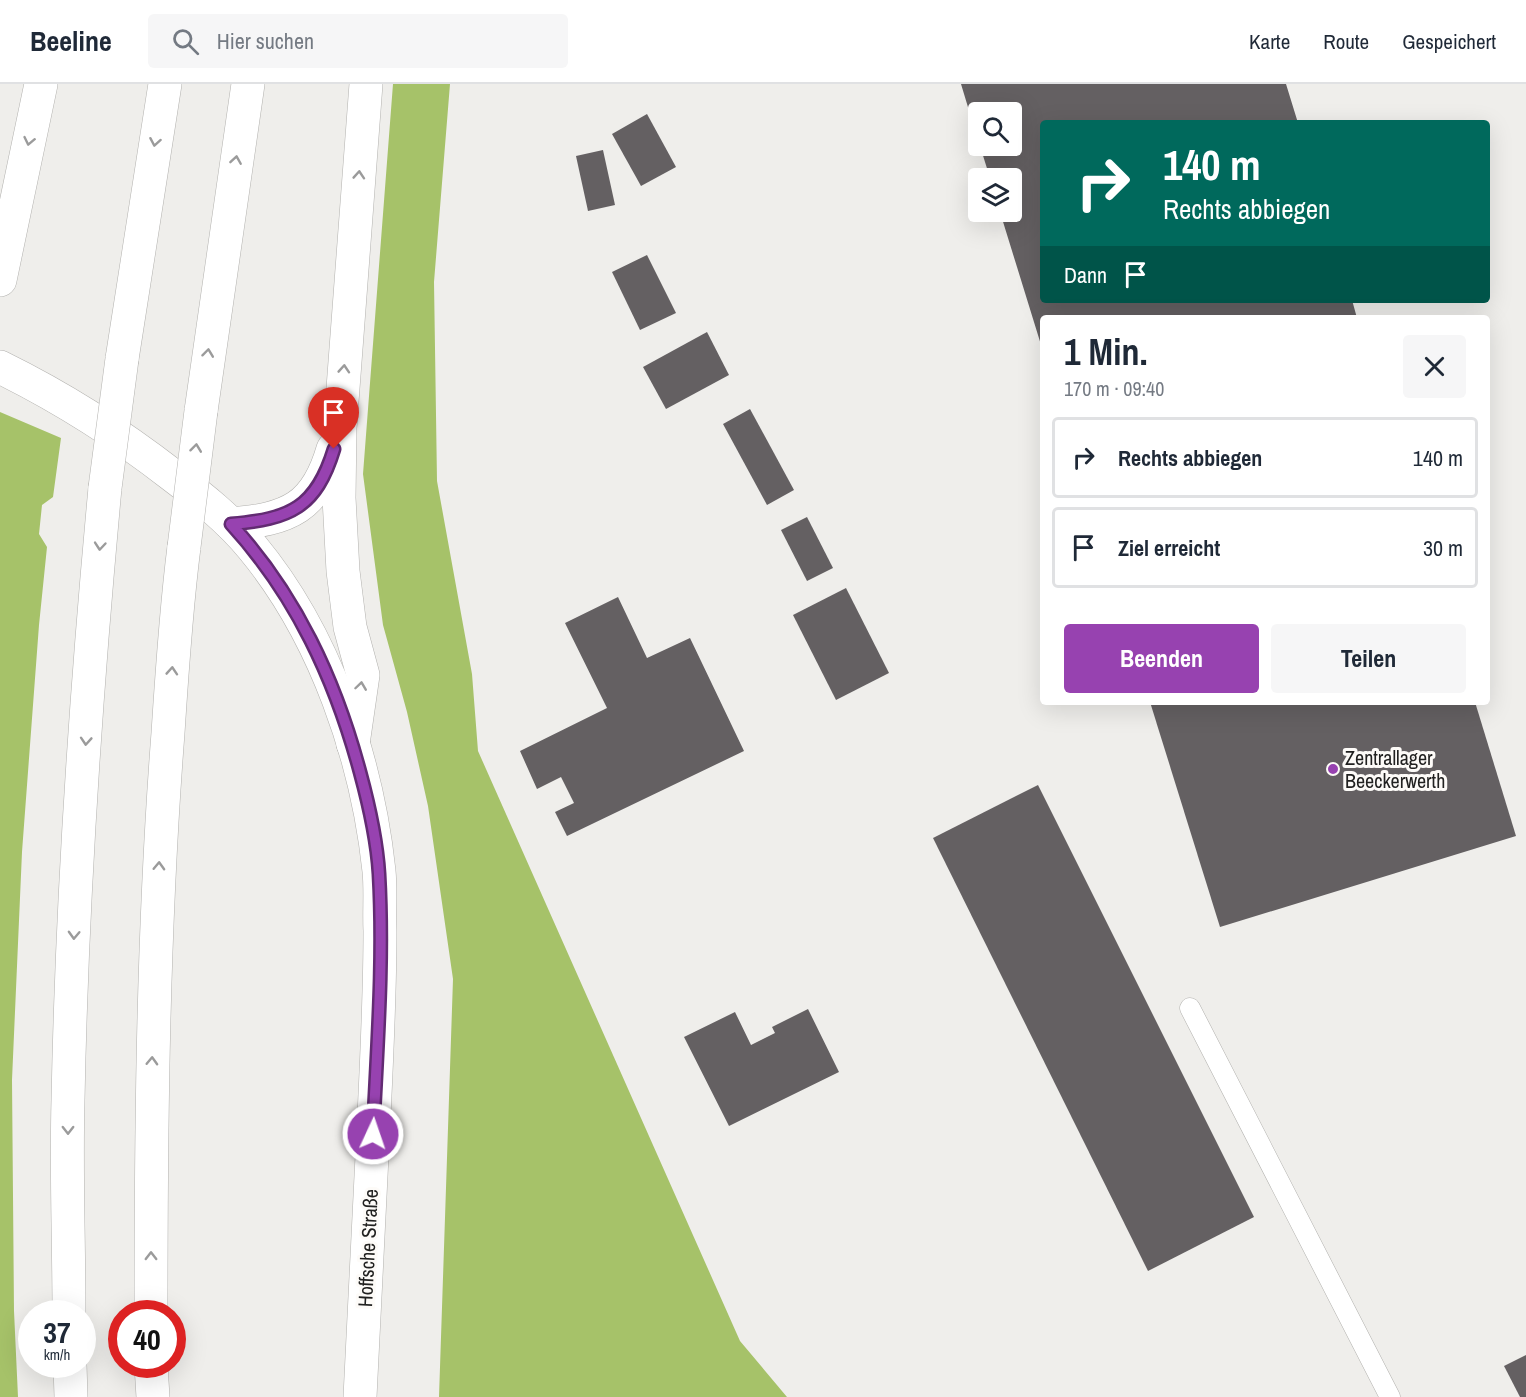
<!DOCTYPE html>
<html lang="de">
<meta charset="utf-8">
<style>
:root{--surface:#fff;--page:#f6f6f7;--text:#1f2937;--muted:#747a83;--line:#e0e1e3;--accent:#9742b0}
body{margin:0;font-family:"Archivo Narrow",sans-serif;background:var(--page);color:var(--text);height:100vh;display:flex;flex-direction:column;font-size:22px;white-space:nowrap}
*{box-sizing:border-box;margin:0}
p{font-size:20px;color:var(--muted)}
.icon{flex:none;width:33px;height:33px;fill:none;stroke:currentColor;stroke-width:2;stroke-linecap:round;stroke-linejoin:round}
.map{position:relative;flex:1;overflow:hidden}
.drawer{position:absolute;left:1040px;top:231px;width:450px;height:390px;display:flex;flex-direction:column;background:var(--surface);border-radius:6px;box-shadow:0 6px 24px #0002}
.drawer>*{flex:none}
.banner{position:absolute;left:1040px;top:36px;width:450px;height:183px;border-radius:6px;box-shadow:0 6px 24px #0002;background:#00695c;color:#fff;overflow:hidden}
.tools{position:absolute;left:968px;top:18px;display:grid;gap:12px}
.tools a{display:grid;place-items:center;width:54px;height:54px;border-radius:6px;background:var(--surface);box-shadow:0 6px 24px #0002;font-size:30px}
.speed{position:absolute;left:18px;top:1216px;display:flex;gap:12px;font-size:30px;font-weight:700;text-align:center}
.speed>*{display:grid;place-content:center;width:78px;height:78px;border-radius:50%;background:var(--surface);box-shadow:0 6px 24px #0002;line-height:1}
.speed small{font-size:15px;font-weight:400}
.speed .limit{border:9px solid #d22;background:#fff;color:#111}
.pin{position:absolute;display:grid;place-items:center;width:51px;height:51px;color:#fff;margin:-62px -26px;border-radius:50% 50% 50% 0;rotate:-45deg;box-shadow:0 0 6px #0007}
.pin .icon{rotate:45deg}
.me{position:absolute;width:66px;margin:-33px;rotate:3deg;stroke-linejoin:round;filter:drop-shadow(0 0 4px #0008)}
.turn{display:flex;align-items:center;gap:21px;height:126px;padding:0 24px;font-size:27px}
.turn .icon{width:78px;height:78px;stroke-width:2.5}
.turn b{display:block;font-size:42px;line-height:51px}
.then{display:flex;align-items:center;height:57px;padding:0 24px;background:#0003;gap:12px;font-size:22px}
.round{display:grid;place-items:center;flex:none;width:63px;height:63px;border-radius:6px;background:var(--page)}
.head{display:flex;align-items:center;justify-content:space-between;height:102px;padding:0 24px}
h1{font-size:36px;font-weight:800;line-height:45px}
.primary-button{display:flex;gap:12px;margin-top:auto;padding:12px 24px}
.primary-button a{flex:1;height:69px;border-radius:6px;background:var(--accent);color:#fff;font-size:24px;font-weight:800;line-height:69px;text-align:center}
.primary-button a+a{background:var(--page);color:var(--text)}
ul{padding:0;list-style:none}
li{display:flex;align-items:center;gap:18px;height:81px;margin:0 12px 9px;padding:0 12px;border:3px solid var(--line);border-radius:6px}
li div{flex:1}
li b{display:block;font-size:22px}
li em{font-style:normal}
header{display:flex;align-items:center;gap:36px;box-sizing:border-box;height:84px;padding:0 30px;background:var(--surface);border-bottom:2px solid var(--line)}
header strong{font-size:28px}
nav{display:flex;gap:33px;margin-inline-start:auto;font-size:21px}
.search{width:420px;height:54px;background:var(--page);display:flex;align-items:center;gap:15px;box-sizing:border-box;padding:0 21px;border-radius:6px;color:var(--muted);font-size:22px}
.map>svg:first-child{display:block}
.forest{fill:#a6c269}
.building{fill:#646062}
.lines{fill:none;stroke-linecap:round;stroke-linejoin:round}
.service-casing{stroke:#b2b1ae;stroke-width:21}
.tertiary-casing{stroke:#b2b1ae;stroke-width:34}
.motorway-casing{stroke:#b2b1ae;stroke-width:34}
.service{stroke:#fff;stroke-width:20}
.tertiary{stroke:#fff;stroke-width:33}
.motorway{stroke:#fff;stroke-width:33}
.motorway-bridge-casing{stroke:#b2b1ae;stroke-width:34;stroke-linecap:butt}
.motorway-bridge{stroke:#fff;stroke-width:33}
.oneway{stroke:#9b9b9b}
.route-casing{stroke:#622b72;stroke-width:15}
.route{stroke:#9742b0;stroke-width:10}
.poi-dot{fill:#9742b0;stroke:#fdfbf8;stroke-width:2}
.labels{text-anchor:middle;stroke-width:6;stroke-linejoin:round;paint-order:stroke}
.poi-label{font-size:20px;fill:#212120;stroke:#fdfbf8;text-anchor:start}
.street-label{font-size:20px;fill:#212120;stroke:#fdfbf8}
</style>
<header>
<strong>Beeline</strong>
<div class="search"><svg class="icon" aria-label="search" viewBox="0 0 24 24"><circle cx="10" cy="10" r="6"/><path d="M15 15l6 6"/></svg>Hier suchen</div>
<nav><a>Karte</a><a>Route</a><a>Gespeichert</a></nav>
</header>
<div class="map">
<svg width="1526" height="1313" viewBox="0 0 1526 1313">
<rect width="100%" height="100%" fill="#efeeeb"/>
<!-- forest -->
<g class="forest">
<path d="M393,0H450L434,198L437,397L472,590L478,667L740,1257L787,1313H439L453,895L428,722L407,628L383,541L363,390Z"/>
<path d="M0,328L61,354L53,413L42,421L39,450L47,463L39,541L22,768L12,996L14,1227L18,1313H0Z"/>
</g>
<!-- building -->
<g class="building">
<path d="M961,0H1286L1298,39H1042V216H1352L1357,234H1042V264L1000,128H1011V94H990L980,62H1011V28H978L977,53Z"/>
<path d="M647,30L676,83L641,102L612,50Z"/>
<path d="M603,66L615,121L588,127L576,72Z"/>
<path d="M647,171L676,229L640,246L612,188Z"/>
<path d="M707,248L729,291L666,325L643,283Z"/>
<path d="M750,325L794,406L767,421L723,340Z"/>
<path d="M807,433L833,484L807,497L781,446Z"/>
<path d="M846,504L889,589L836,616L793,531Z"/>
<path d="M618,513L647,574L690,554L744,667L567,752L555,728L574,719L561,693L537,705L520,667L607,624L565,539Z"/>
<path d="M1150,618H1475L1516,752L1220,843Z"/>
<path d="M1038,701L1254,1133L1148,1187L933,754Z"/>
<path d="M808,925L839,988L729,1042L684,953L735,928L751,961L775,949L772,943Z"/>
<path d="M1526,1271V1313H1520L1504,1282Z"/>
</g>
<g class="lines">
<!-- service casing -->
<g class="service-casing">
<path id="service" d="M1190,924L1390,1313"/>
</g>
<!-- tertiary casing -->
<g class="tertiary-casing">
<path id="tertiary" d="M0,283C61,313 118,349 172,391C201,413 229,435 252,463C325,551 367,674 379,787C381,807 379,827 380,847C380,909 377,970 374,1032C369,1126 365,1219 360,1313"/>
</g>
<!-- motorway casing -->
<g class="motorway-casing">
<g id="motorway">
<path d="M0,196L41,0"/>
<path d="M122,275L165,0"/>
<path d="M201,327L248,0"/>
<path d="M231,440C289,435 316,424 333,365"/>
<path d="M353,660L363,591L350,543L343,487L339,414L340,344L366,0"/>
<path d="M69,1230C69,1159 66,1087 68,1016C72,812 86,607 105,404"/>
<path d="M151,1230C151,1036 153,842 168,649C172,587 176,525 184,463"/>
<path d="M70,1281L71,1313"/>
<path d="M151,1281L153,1313"/>
</g>
</g>
<!-- service -->
<use href="#service" class="service"/>
<!-- tertiary -->
<use href="#tertiary" class="tertiary"/>
<!-- motorway -->
<use href="#motorway" class="motorway"/>
<!-- motorway-bridge casing -->
<g class="motorway-bridge-casing">
<g id="motorway-bridge">
<path d="M105,404L122,275"/>
<path d="M184,463L201,327"/>
</g>
</g>
<!-- motorway-bridge -->
<use href="#motorway-bridge" class="motorway-bridge"/>
</g>
<!-- one-way arrows -->
<defs><path id="oneway-chevron" d="M-2-3.5L2.5 0L-2 3.5" fill="none" stroke-width="1.6" stroke-linecap="round" stroke-linejoin="round" transform="scale(1.5)"/></defs>
<g class="oneway">
<use href="#oneway-chevron" transform="translate(29 57) rotate(102)"/>
<use href="#oneway-chevron" transform="translate(155 58) rotate(100)"/>
<use href="#oneway-chevron" transform="translate(236 76) rotate(-81)"/>
<use href="#oneway-chevron" transform="translate(359 91) rotate(-86)"/>
<use href="#oneway-chevron" transform="translate(208 269) rotate(-83)"/>
<use href="#oneway-chevron" transform="translate(344 285) rotate(-86)"/>
<use href="#oneway-chevron" transform="translate(196 364) rotate(-83)"/>
<use href="#oneway-chevron" transform="translate(100 462) rotate(95)"/>
<use href="#oneway-chevron" transform="translate(172 587) rotate(-86)"/>
<use href="#oneway-chevron" transform="translate(361 602) rotate(-82)"/>
<use href="#oneway-chevron" transform="translate(86 657) rotate(94)"/>
<use href="#oneway-chevron" transform="translate(159 782) rotate(-88)"/>
<use href="#oneway-chevron" transform="translate(74 851) rotate(92)"/>
<use href="#oneway-chevron" transform="translate(152 977) rotate(-88)"/>
<use href="#oneway-chevron" transform="translate(68 1046) rotate(90)"/>
<use href="#oneway-chevron" transform="translate(151 1172) rotate(-90)"/>
</g>
<g class="lines">
<!-- route casing -->
<g class="route-casing">
<path id="route" d="M334,365C316,424 290,435 231,440C296,511 335,595 360,688C369,721 377,756 379,790C384,877 377,964 373,1050"/>
</g>
<!-- route -->
<use href="#route" class="route"/>
</g>
<!-- markers -->
<circle class="poi-dot" cx="1333" cy="685" r="6"/>
<g class="labels">
<!-- poi labels -->
<g class="poi-label">
<text x="1345" y="681">Zentrallager<tspan x="1345" dy="23">Beeckerwerth</tspan></text>
</g>
<!-- street labels -->
<g class="street-label">
<text transform="translate(368 1164) rotate(-87)" y="7">Hoffsche Straße</text>
</g>
</g>
</svg>
<div class="tools">
<a><svg class="icon" aria-label="search" viewBox="0 0 24 24"><circle cx="10" cy="10" r="6"/><path d="M15 15l6 6"/></svg></a>
<a><svg class="icon" aria-label="layers" viewBox="0 0 24 24"><path d="M12 4l9 5-9 5-9-5zM3 14l9 5 9-5"/></svg></a>
</div>
<div class="speed"><div>37<small>km/h</small></div><div class="limit">40</div></div>
<div class="pin" style="left:334px;top:365px;background:#d93025"><svg class="icon" aria-label="arrive" viewBox="0 0 24 24"><path d="M6 21V4h12l-3 4 3 4H6"/></svg></div>
<svg class="me" style="left:373px;top:1050px" viewBox="-20 -20 40 40"><circle r="17" fill="#9742b0" stroke="#fff" stroke-width="3"/><path d="M0-11L8 9 0 5-8 9z" fill="#fff"/></svg>
<div class="banner">
<div class="turn"><svg class="icon" aria-label="right" viewBox="0 0 24 24"><path d="M7 20v-9h11M14 6l5 5-5 5"/></svg><div><b>140 m</b>Rechts abbiegen</div></div>
<div class="then">Dann<svg class="icon" aria-label="arrive" viewBox="0 0 24 24"><path d="M6 21V4h12l-3 4 3 4H6"/></svg></div>
</div>
<section class="drawer">
<div class="head"><div><h1>1 Min.</h1><p>170 m · 09:40</p></div><a class="round"><svg class="icon" aria-label="close" viewBox="0 0 24 24"><path d="M6 6l12 12M18 6L6 18"/></svg></a></div>
<ul>
<li><svg class="icon" aria-label="right" viewBox="0 0 24 24"><path d="M7 20v-9h11M14 6l5 5-5 5"/></svg><div><b>Rechts abbiegen</b></div><em>140 m</em></li>
<li><svg class="icon" aria-label="arrive" viewBox="0 0 24 24"><path d="M6 21V4h12l-3 4 3 4H6"/></svg><div><b>Ziel erreicht</b></div><em>30 m</em></li>
</ul>
<div class="primary-button"><a>Beenden</a><a>Teilen</a></div>
</section>
</div>
